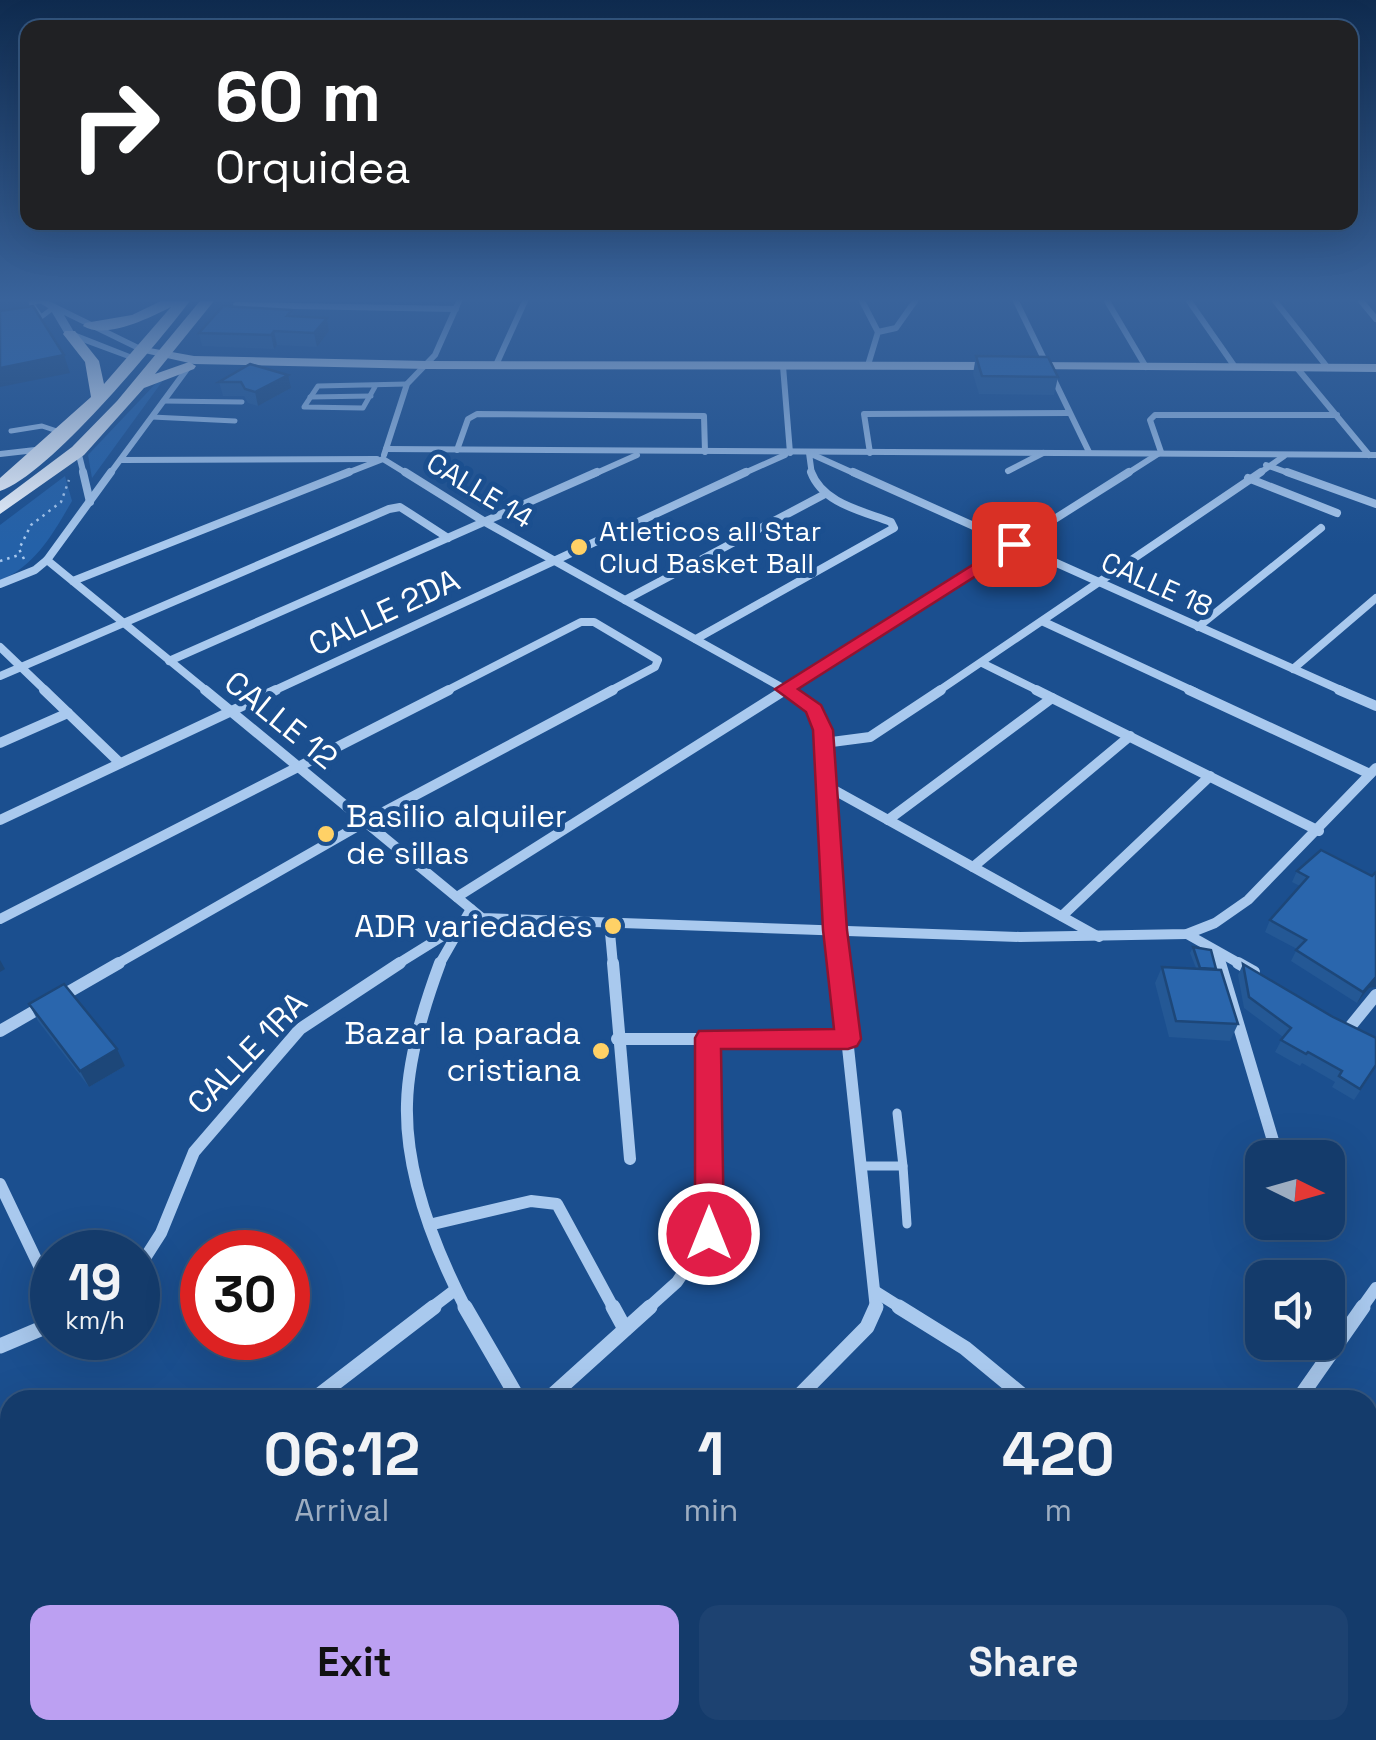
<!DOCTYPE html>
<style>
:root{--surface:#143b6b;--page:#1d4271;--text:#f1f3f6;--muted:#9dadc1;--line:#33557e;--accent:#bca0f2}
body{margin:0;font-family:"Space Grotesk",sans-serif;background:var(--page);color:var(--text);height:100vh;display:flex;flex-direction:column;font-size:38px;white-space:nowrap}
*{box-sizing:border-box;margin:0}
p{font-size:32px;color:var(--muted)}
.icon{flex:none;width:55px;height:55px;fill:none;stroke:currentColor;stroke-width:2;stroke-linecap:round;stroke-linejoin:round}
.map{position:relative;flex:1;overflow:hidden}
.panel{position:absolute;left:0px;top:1390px;width:1378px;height:350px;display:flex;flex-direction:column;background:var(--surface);border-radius:30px 30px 0 0;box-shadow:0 10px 40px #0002,0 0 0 2px var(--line)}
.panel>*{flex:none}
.banner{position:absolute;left:20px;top:20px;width:1338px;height:210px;border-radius:20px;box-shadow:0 10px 40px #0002,0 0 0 2px var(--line);background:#202124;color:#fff;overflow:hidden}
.needle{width:65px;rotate:95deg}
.tools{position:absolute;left:1245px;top:1140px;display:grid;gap:20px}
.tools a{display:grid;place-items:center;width:100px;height:100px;border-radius:20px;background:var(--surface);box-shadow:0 10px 40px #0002,0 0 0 2px var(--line);font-size:50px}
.speed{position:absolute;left:30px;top:1230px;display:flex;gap:20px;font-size:50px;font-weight:700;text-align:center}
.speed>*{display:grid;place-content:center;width:130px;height:130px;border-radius:50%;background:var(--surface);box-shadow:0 10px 40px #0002,0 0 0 2px var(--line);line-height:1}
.speed small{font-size:25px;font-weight:400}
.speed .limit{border:15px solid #d22;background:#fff;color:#111}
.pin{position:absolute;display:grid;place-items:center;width:85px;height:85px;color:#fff;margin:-42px;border-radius:20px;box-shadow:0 5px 15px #0006}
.me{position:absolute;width:110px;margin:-55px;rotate:0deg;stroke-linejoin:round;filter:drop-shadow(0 0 8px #0008)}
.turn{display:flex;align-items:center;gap:35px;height:210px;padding:0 30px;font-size:45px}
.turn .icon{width:130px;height:130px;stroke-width:2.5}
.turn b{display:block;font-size:70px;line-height:85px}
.eta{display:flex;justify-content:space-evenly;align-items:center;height:170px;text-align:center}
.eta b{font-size:60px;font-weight:700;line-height:70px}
.primary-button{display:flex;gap:20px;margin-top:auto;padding:20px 30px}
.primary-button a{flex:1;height:115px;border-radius:20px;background:var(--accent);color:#111;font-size:40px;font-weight:700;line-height:115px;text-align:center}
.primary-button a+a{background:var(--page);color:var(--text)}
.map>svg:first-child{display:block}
.green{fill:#2461a8}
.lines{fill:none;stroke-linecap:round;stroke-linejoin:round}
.path{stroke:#a9c9ee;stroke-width:2.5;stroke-dasharray:2.5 5;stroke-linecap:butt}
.service-far1{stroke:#a9c9ee;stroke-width:5}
.service{stroke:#a9c9ee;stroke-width:9}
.minor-far4{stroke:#a9c9ee;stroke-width:6}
.minor-far3{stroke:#a9c9ee;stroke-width:8}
.minor-far2{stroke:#a9c9ee;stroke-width:10}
.minor-far1{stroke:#a9c9ee;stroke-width:12}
.minor{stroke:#a9c9ee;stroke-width:15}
.tertiary{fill:#a9c9ee;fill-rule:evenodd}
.secondary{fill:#d6e6fa;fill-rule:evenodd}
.primary{fill:#f0f6ff;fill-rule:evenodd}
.wall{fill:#245895}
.shaded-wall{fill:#1d4779}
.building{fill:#2a66ad;stroke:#1d4779;stroke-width:2.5}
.route{fill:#e11d48;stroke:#92132f;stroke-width:2.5}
.poi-dot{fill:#ffd166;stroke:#1b4f8f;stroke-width:4}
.labels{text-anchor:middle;stroke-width:10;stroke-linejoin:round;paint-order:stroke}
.far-street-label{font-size:28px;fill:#fff;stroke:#1b4f8f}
.far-poi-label{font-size:28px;fill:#fff;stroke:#1b4f8f;text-anchor:start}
.street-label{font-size:32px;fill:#fff;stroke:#1b4f8f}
.poi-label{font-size:32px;fill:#fff;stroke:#1b4f8f;text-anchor:end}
</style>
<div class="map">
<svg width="1376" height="1740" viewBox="0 0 1376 1740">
<rect width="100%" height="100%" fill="#1b4f8f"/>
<!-- green -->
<g class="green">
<path d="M161,378L164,379L92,478L88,455Z"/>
<path d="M65,476L72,501C54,532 35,567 0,580V525Z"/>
</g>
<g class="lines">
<!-- path -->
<g class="path">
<path d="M24,559L19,549L31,525L61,502L69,480"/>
<path d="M0,561L19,555"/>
</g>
<!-- service-far1 -->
<g class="service-far1">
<path d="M39,301L31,303L41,317L53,308"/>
<path d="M376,385L363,408L304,407L318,386L407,384"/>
<path d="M310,397L371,396"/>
<path d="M163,401L242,402"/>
<path d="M152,417L235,421"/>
<path d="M11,431L42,426L60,432"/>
</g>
<!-- service -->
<g class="service">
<path d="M862,1166H903L897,1113"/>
<path d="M903,1166L907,1224"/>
</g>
<!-- minor-far4 -->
<g class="minor-far4">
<path d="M862,301L878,332"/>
<path d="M1016,301L1089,452"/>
<path d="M1107,301L1146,367"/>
<path d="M1189,301L1235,367"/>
<path d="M1275,301L1328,368"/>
<path d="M1361,301L1376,319"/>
<path d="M236,305L456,309"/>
<path d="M496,365L525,301"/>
<path d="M868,365L878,332L896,328L915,301"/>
<path d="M783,366L790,453"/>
<path d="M1297,368L1369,455"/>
<path d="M386,449L1376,455"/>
<path d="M457,450L468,419L477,414L704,416L705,452"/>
<path d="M78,451L84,475"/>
<path d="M870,453L864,414L1069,413"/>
<path d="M0,454L44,449"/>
<path d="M384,455L407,384L435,355L459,301"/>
<path d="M383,459L409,475"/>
<path d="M121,460L377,459"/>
<path d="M1266,465L1294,475"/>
<path d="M1008,471L1043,453"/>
<path d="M109,475L190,365"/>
<path d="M342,475L383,459"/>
<path d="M592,475L637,455"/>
<path d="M740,475L785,455"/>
<path d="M812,475L809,453L858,475"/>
<path d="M1125,475L1161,452L1150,420L1155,415H1337"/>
<path d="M1257,475L1284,456"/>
</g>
<!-- minor-far3 -->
<g class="minor-far3">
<path d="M83,472L90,502"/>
<path d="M405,472L485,522L790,692"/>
<path d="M853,472L1345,692"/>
<path d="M1287,472L1376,504"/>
<path d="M1248,478L1337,513"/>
<path d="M47,560L208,692"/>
<path d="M73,581L349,472"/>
<path d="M0,584L35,570L47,560L111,472"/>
<path d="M625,600L825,494"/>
<path d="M1044,622L1195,692"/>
<path d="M1198,627L1321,528"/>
<path d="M696,639L894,528L891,522C863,511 823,504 811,472"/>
<path d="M0,647L47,692"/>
<path d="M169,661L597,472"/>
<path d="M982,663L1041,692"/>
<path d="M1293,669L1376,598"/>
<path d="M0,676L389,509L400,507L448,538"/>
<path d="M271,692L746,472"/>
<path d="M444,692L581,622H594L658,660L655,667L608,692"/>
<path d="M781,692L1129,472"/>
<path d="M937,692L1261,472"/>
</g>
<!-- minor-far2 -->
<g class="minor-far2">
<path d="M44,690L120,763"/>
<path d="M205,690L482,918L1020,937L1187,934L1215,923L1248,900L1376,768"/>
<path d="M786,690L814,709L821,719L839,965"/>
<path d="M1036,690L1319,831"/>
<path d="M1189,690L1370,774"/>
<path d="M1339,690L1376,706"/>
<path d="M0,743L68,713"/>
<path d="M824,743L870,737L941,690"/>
<path d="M825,785L1099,937"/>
<path d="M0,820L276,690"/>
<path d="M888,820L1052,698"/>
<path d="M973,867L1130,736"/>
<path d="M457,897L785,690"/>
<path d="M1062,916L1210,776"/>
<path d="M0,919L449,690"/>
<path d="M609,922L613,965"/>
<path d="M1187,934L1242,965"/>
<path d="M1216,951L1220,965"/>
<path d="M115,965L365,822L613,690"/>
<path d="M396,965L454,929"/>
<path d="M439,965L471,909"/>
</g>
<!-- minor-far1 -->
<g class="minor-far1">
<path d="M440,963C424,1006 408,1058 407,1104C405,1173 435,1249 466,1309"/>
<path d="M613,963L630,1159"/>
<path d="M839,963L876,1309"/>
<path d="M1220,963L1274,1144"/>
<path d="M1238,963L1254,972"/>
<path d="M60,997L119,963"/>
<path d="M1350,1027L1376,995"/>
<path d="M0,1031L45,1005"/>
<path d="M617,1039H848"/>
<path d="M0,1184L52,1293"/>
<path d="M433,1224L531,1201L557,1204L614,1309"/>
<path d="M138,1269L161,1233L194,1152L300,1029L400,963"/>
<path d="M876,1292L903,1309"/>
<path d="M430,1309L455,1290"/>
<path d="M647,1309L677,1282L709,1234L708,1038"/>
<path d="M1361,1309L1376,1288"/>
</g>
<!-- minor -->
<g class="minor">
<path d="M465,1307L519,1400"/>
<path d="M613,1307L625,1329"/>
<path d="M899,1307L965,1348L1028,1400"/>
<path d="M0,1346L52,1324"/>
<path d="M313,1400L434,1307"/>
<path d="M547,1400L650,1307"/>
<path d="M795,1400L867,1327L876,1307"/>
<path d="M1298,1400L1363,1307"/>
<path d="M1368,1678L1376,1685"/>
<path d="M0,1700L10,1681"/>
<path d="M264,1730L270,1740"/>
<path d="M548,1730L557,1740"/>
<path d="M798,1730L807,1740"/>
<path d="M463,1740L473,1730"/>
<path d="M1075,1740L1082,1730"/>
</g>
<!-- tertiary -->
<path class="tertiary" d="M36,301H49L149,350L140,352L64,315L74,332L140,358L131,360L66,336L50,309Z"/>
<!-- secondary -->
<g class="secondary">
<path d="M144,347L194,356L427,361L999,362L1005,366L999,370L427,369L194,364L140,352L138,350Z"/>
<path d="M1028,362L1376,364V372L1024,369V363Z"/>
</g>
<!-- primary -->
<g class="primary">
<path d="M161,301H190C156,345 49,475 0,491V478L91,397L85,362L63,334L65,331H75L99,361L104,384L171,307C149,318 106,340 83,326L85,323L132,315Z"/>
<path d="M200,301H214L155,374L189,362L196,366L194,369L144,388L84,455L0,514V501L72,447L117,401Z"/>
</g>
</g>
<!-- wall -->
<g class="wall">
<path d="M292,310L294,317L327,318L329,331L317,347L277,345L274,349L202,346L199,333Z"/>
<path d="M976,356L1058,377L1054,395L979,394L973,374Z"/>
<path d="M250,364L291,388L258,406L248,403L244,396H223L219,382Z"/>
<path d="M1297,871L1372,876L1376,872V987L1369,988L1357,1003L1291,961L1297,949L1265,932L1270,920L1300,886L1292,882Z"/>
<path d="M1193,947L1216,969L1238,1024L1230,1041L1169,1037L1155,983L1162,967L1196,968L1190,953Z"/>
<path d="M1243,964L1376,1067L1354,1100L1332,1087L1335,1082L1302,1063L1300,1066L1275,1052L1283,1037L1244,1008L1238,975Z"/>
<path d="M29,1004L125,1066L89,1087L38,1021Z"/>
</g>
<!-- shaded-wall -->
<g class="shaded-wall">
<path d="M327,318L329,331L317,347L314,333Z"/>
<path d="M274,331L277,345L274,349L271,335Z"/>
<path d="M64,355L70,373L0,387V368Z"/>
<path d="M288,375L291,388L258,406L255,392Z"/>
<path d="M0,960L5,969L0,972Z"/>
<path d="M1376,977V987L1369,988L1357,1003L1363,992Z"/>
<path d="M117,1049L125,1066L89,1087L80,1071Z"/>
</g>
<!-- building -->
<g class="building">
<path d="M33,306L64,355L0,368V311Z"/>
<path d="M223,306L292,310L287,316L327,318L314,333L274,331L271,335L199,333Z"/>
<path d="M976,356L1048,357L1058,377L982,376Z"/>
<path d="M250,364L288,375L255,392L245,389L241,382H219Z"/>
<path d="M1321,850L1372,876L1376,872V977L1363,992L1296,950L1306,940L1270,920L1308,877L1297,871Z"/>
<path d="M1193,947L1211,950L1216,969L1200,968Z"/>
<path d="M1243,964L1333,1017L1376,1038V1065L1360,1089L1339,1076L1342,1071L1308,1052L1306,1054L1281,1040L1291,1028L1249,997Z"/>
<path d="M1162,967L1221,970L1238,1024L1176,1021Z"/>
<path d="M64,984L117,1049L80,1071L29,1004Z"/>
</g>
<!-- sky -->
<linearGradient id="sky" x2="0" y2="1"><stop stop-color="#0f2b4f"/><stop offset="0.55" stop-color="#39639b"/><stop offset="1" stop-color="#39639b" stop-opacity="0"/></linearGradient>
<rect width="1376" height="545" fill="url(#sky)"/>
<!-- route -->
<path class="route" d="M1014,539L1022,544L1020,548L798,689L821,705L833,730L847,930L861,1039L857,1046L848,1049H721L724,1234L720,1243L709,1247L699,1243L695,1234V1038L699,1031L834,1029L823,930L813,730L806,712L775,689Z"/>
<!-- markers -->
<g class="poi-dot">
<circle cx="579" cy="547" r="10"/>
<circle cx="326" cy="834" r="10"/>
<circle cx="613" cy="926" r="10"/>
<circle cx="601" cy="1051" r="10"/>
</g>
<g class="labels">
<!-- far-street labels -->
<g class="far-street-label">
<text transform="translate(480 490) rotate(31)" y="10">CALLE 14</text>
<text transform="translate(1157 584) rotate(24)" y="10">CALLE 18</text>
</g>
<!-- far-poi labels -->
<g class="far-poi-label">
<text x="599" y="541">Atleticos all Star<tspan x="599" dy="32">Clud Basket Ball</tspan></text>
</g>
<!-- street labels -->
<g class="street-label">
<text transform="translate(384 612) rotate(-25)" y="11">CALLE 2DA</text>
<text transform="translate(281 720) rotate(39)" y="11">CALLE 12</text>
<text transform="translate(247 1053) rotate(-46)" y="11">CALLE 1RA</text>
</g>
<!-- poi labels -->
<g class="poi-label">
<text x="346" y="827" text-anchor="start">Basilio alquiler<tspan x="346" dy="37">de sillas</tspan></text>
<text x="593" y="937">ADR variedades</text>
<text x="581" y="1044">Bazar la parada<tspan x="581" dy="37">cristiana</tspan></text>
</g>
</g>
</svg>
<div class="tools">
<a><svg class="needle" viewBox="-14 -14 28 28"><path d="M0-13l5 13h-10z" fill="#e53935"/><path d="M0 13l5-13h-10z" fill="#9dadc1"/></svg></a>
<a><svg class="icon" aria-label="sound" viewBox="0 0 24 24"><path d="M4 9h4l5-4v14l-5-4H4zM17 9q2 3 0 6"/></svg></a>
</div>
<div class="speed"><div>19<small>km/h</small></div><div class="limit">30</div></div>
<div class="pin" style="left:1014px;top:544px;background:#d93025"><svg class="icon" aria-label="arrive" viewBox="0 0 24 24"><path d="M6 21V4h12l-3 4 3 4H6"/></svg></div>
<svg class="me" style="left:709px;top:1234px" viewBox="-20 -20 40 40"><circle r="17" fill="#e11d48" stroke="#fff" stroke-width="3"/><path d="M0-11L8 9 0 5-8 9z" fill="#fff"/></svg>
<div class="banner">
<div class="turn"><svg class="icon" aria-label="right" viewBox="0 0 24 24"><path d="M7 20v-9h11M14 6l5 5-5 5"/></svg><div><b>60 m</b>Orquidea</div></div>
</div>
<section class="panel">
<div class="eta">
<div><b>06:12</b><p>Arrival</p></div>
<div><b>1</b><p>min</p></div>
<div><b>420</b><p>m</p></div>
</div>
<div class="primary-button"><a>Exit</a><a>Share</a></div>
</section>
</div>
